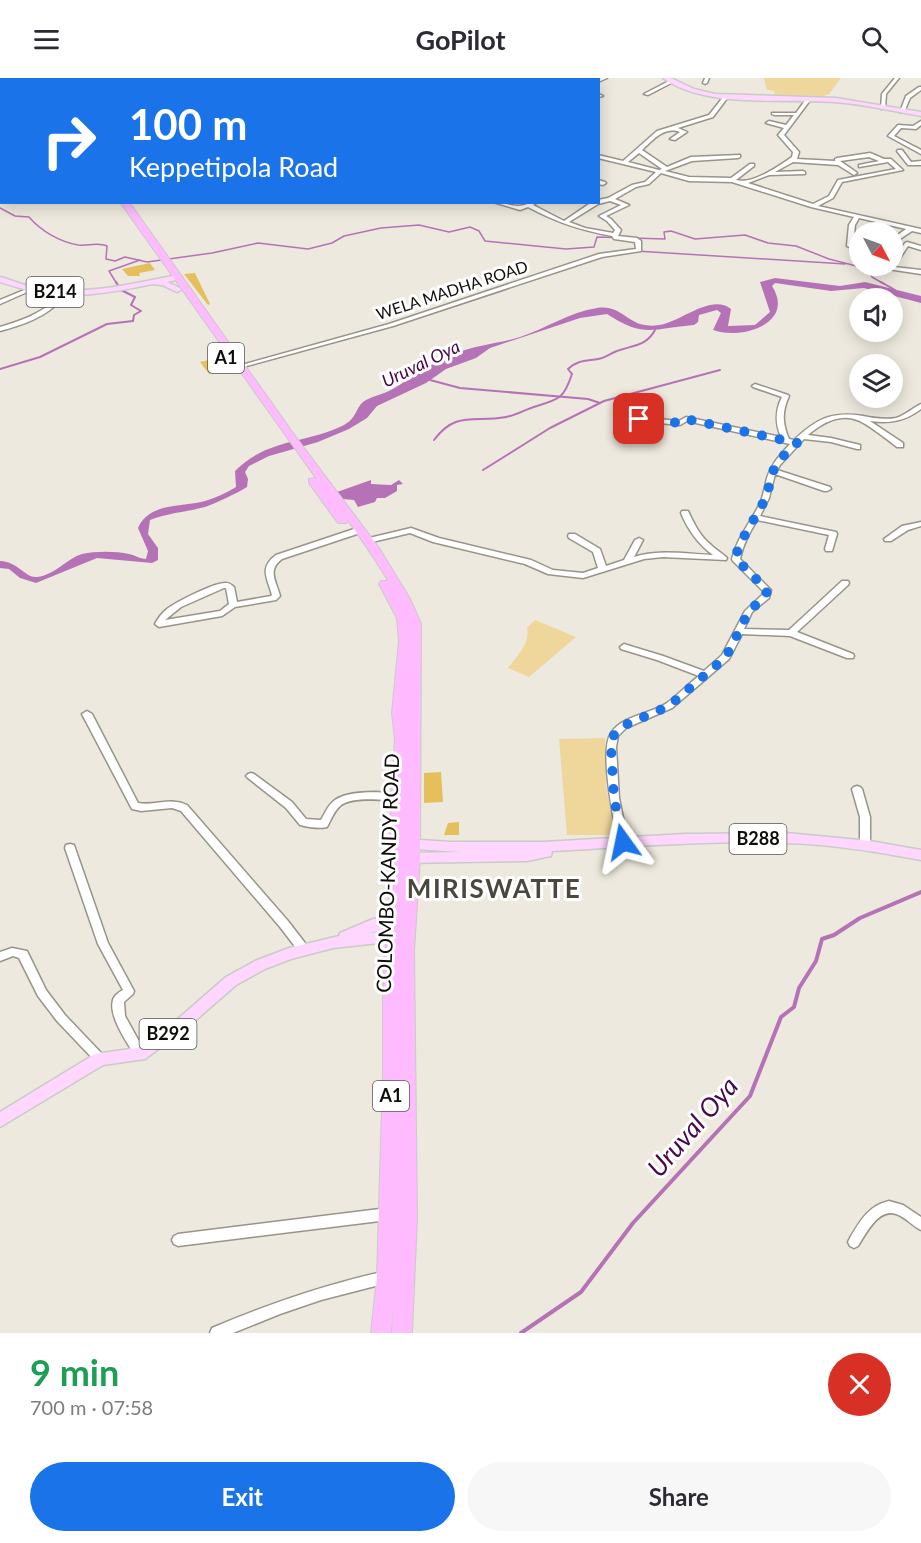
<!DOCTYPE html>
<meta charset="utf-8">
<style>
:root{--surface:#fff;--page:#f7f7f7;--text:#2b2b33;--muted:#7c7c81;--accent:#1a73e8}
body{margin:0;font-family:Lato,sans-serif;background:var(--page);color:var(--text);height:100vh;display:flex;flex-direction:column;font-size:22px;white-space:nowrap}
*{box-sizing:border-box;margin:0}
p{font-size:20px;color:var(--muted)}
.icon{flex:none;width:33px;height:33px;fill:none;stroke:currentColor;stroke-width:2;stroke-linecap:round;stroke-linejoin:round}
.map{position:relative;height:1255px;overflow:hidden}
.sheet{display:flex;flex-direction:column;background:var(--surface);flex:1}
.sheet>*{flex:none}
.banner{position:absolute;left:0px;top:0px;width:600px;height:126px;box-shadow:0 3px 15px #0003;background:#1a73e8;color:#fff;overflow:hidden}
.needle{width:39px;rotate:131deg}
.buttons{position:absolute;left:849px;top:144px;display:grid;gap:12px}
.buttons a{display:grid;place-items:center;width:54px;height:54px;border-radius:50%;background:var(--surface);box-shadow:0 3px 15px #0003;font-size:30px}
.pin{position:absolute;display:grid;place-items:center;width:51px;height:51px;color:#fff;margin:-26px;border-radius:12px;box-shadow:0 3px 9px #0006}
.me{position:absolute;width:66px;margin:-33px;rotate:348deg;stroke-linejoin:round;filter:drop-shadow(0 0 4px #0008)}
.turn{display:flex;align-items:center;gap:21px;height:126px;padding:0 30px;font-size:27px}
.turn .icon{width:78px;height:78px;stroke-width:2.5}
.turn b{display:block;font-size:42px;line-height:51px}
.round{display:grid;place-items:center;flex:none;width:63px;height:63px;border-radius:32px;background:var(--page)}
.overview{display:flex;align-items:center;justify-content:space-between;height:102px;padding:0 30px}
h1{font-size:36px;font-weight:700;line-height:45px;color:#1e9e55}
.button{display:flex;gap:12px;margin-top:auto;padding:12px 30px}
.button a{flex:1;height:69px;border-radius:36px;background:var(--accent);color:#fff;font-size:24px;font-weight:700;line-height:69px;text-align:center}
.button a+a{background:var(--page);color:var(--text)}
header{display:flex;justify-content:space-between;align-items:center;height:78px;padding:0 30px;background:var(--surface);font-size:27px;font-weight:700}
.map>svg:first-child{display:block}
.green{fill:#efd69b}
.water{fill:#b672b7}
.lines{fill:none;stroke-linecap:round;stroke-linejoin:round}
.stream-far2{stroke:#b672b7;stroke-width:1.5}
.stream-far1{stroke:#b672b7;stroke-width:2}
.stream{stroke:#b672b7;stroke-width:4}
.building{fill:#e5bf5c}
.minor-casing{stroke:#98948a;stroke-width:3}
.major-casing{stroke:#cacac9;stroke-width:3}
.highway-casing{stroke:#cacac9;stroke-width:2}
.minor{fill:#fff;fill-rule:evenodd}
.major{fill:#fed6fe;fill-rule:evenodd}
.highway{fill:#febbfe;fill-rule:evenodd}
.route{stroke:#1a73e8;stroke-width:10;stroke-dasharray:0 18}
.labels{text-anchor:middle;stroke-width:6;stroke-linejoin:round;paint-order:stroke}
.far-street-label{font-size:16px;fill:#0f0d0a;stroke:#fff}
.shield{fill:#fff;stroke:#575654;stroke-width:1.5}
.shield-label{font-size:18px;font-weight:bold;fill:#0f0d0a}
.far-water-label{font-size:18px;font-style:italic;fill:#48074b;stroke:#fff}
.street-label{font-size:20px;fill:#0f0d0a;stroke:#fff}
.district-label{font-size:26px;font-weight:bold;letter-spacing:1.5px;fill:#4b473e;stroke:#fff}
.near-water-label{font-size:26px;font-style:italic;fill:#48074b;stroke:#fff}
</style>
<header><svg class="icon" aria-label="menu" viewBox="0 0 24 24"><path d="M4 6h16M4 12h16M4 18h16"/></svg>GoPilot<svg class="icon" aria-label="search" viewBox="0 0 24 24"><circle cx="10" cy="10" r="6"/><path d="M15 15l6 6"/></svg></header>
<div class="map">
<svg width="921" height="1255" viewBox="0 0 921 1255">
<rect width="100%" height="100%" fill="#eee9de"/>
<!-- green -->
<g class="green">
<path d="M764,0H841L829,16L823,18L775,17L774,13L767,12Z"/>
<path d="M535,542L576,559L529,599L508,590C516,580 531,564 527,550Z"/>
<path d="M605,660L606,709L616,757H567L559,661Z"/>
</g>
<!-- water -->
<g class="water">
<path d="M775,200L840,208L865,204L921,218V225L864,210L831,213L775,205L772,208C796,246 741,262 713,252L721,235L717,232L699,237L698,244L694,247C653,250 645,261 607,236L580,240L490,270L476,280L446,291L426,305L377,328L367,340L349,351L318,364L269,378L249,388L245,394L248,401L247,409C235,416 219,424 205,429C186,434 168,435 150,442L148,456L158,470V482L152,485L97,480L36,505L20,500L9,491L0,490V483C19,484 25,500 37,499C55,497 66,481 82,476C95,473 116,473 129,476C135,477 140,481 146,481L148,473L138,450C149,425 179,429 201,424C211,422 228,414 236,409L235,393C268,360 305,366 342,348C359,340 354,329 366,322C374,318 383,316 391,312C412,300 431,285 454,276C475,267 498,266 520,259C545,251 570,234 597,230C625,226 627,252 659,247C681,244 711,215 731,231L728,248L755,247L770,234L760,204Z"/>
<path d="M371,402V406L391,407L399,402L403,406L397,407V413L385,420H377L375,424L358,429L354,422L342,421L337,414Z"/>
</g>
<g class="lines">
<!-- stream-far2 -->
<g class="stream-far2">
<path d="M186,2L194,0"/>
<path d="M0,4L2,6"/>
<path d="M0,77L2,75"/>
<path d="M0,130L15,138L29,139C41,153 60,164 78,167C88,168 98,164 107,168L106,181L115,183L125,179L147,184L212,175L258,165L308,171L332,165L344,158L381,150L419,147L449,154L470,149L479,153L485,163L566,171L594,169L597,159L665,161L664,154L671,153L695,161L745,157L768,165L796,168L829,181L868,191L872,199L884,206"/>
<path d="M636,173L845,186"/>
<path d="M117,206L109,193L140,182"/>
</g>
<!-- stream-far1 -->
<g class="stream-far1">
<path d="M881,204L895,212"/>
<path d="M268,282L396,247L503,212"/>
<path d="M0,291L40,279L107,246L133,243L134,237L141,233L131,227L135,219L121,212L116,204"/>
<path d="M430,302L460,310L588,321L600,325"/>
<path d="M434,362C456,332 475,345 506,339C517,337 526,331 537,328C560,321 564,320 572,296L568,291C577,282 587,283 598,281C606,280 612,274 620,272C635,267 647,267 655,252"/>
<path d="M483,392L550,350L604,323L720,292"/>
</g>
<!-- stream -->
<path class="stream" d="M521,1255L581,1214L633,1145L750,1018L781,939L794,929L799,910L816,883L822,861L834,857L860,840L921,814"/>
</g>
<!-- building -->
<g class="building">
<path d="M150,185L155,192L139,195L140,198H128L122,191Z"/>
<path d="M195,195L210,226L208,227L184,196Z"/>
<path d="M218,280L227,292L209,296L200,284Z"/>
<path d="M441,694L443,724L424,725V695Z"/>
<path d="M459,744V757H444L448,745Z"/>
</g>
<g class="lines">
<!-- minor casing -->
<g class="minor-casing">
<g id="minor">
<path d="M94,0H100L98,2H91Z"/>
<path d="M601,0H607L598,4L597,2Z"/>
<path d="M705,0H709L707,5L705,6L703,5Z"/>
<path d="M895,0H899L886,16L885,30L881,31L882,16Z"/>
<path d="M671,2L675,3L648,17L644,16Z"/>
<path d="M919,9H921V12L910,20L904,34H900L906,18Z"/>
<path d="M598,16L603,18L598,19Z"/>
<path d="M724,18L728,19L713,39L678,50L687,54L675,62L670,61L680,54C664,48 653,62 642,72L667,89L691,79L740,77V79L738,80L692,83L665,93L689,99L731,100L750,86H754V88L736,102C752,107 779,88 792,79L793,74L778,57L784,50L766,45L769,43L786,47L794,37H774L772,36V35H796L807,20H811V21L784,57L799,74L797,81L835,83V81L837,80L870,75L884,81H891L903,92L842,104L833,120L818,128L921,151V155L912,153L894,165L892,164V161L906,151L859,140L855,147L853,167L860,170V174L847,168L849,147L854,139L811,129L732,104L689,103L661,95L649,106L636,109L615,121L629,127L606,138L611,141L621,152L618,158L637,160L641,163V173L602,179L393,248L243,289H239L238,288L389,246L599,176L636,171L635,164L614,161L612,158C580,152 556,144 528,129L520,132L493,124C502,124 510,128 518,128C524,128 531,124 538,124L533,127L564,143L592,124H598V122L608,120L632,107L645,104L656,94L598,80V77L623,83L657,53L709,37ZM639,75L662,91L659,92L628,84ZM869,79L879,83L859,87V89L888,84L896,91L838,102L829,118L813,126L748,105L769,97L805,96V94L803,93L775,94L793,84L838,87L854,97L857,95L856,94L840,83ZM610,123L621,127L599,138L607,143L615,152L613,155L585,150L569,144L598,126Z"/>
<path d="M921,43V47L916,51L901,50L894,58L921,72V76L888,58L898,47L913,48Z"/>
<path d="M898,72H902L911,84L921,83V87H908L897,73Z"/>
<path d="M598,102L605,104L606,105L603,107L598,106Z"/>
<path d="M907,164L921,168V172L908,168L898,183H892V179L895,180L905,165Z"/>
<path d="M892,186L894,189L921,192V196L888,191V189Z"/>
<path d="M29,210L34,211L0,226V222Z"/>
<path d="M58,213L61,215L62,221C46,239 23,247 0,253V249C20,243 41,236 56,221L55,215Z"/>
<path d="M755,306L788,317L789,318C782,333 782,345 789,361L794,362C817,341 831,333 863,338C873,340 885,342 896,340C906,337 912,330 921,326V331C905,343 890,346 870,343L903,365V369H897C888,362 865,344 857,342C839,335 821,346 808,357L831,360L860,367V371H857L831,364L804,361L780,387L777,392L830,409L831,411L827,413H824L775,396L769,420L760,438L836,454L837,456L832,473H826L825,471L829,457L757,442C750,454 743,466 740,481L771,512L769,520L752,534L744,551L789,552L842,503H848L849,505L848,507L797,554L853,576L854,578L853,580H847L790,558L742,556L729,581L672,630L626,650L618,658L616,669L619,720L628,764L627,767H619L618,764C614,743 599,672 611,655C623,637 651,636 667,625C678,617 688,606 699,598L657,582L621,571L620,569L624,566L627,567L663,578L704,593L722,577L745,533L762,517L763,513L733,483L732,481C737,459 752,443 761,423C764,415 765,408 767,400C771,386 781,376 790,366L687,343L680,347L639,343L635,341L639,339L679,343L686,339L781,359C775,345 775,333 782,319L753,309L752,308Z"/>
<path d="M682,433H688C694,446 700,458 711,467C716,472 722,475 727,480L726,482L663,479L644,481L583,500L548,496L525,486L433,464L410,455L368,465L364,463L365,461L411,450L439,460L531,482L553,492L583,495L598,490L593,474L569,460L568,458L569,456H575L600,471L606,488L624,482L635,462L639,460L643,462L634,479C659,471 687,476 713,477C698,466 688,452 681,435Z"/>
<path d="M921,444V448L908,452L891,463H885L884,461L902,448Z"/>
<path d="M357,450H360L364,452L363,454L282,481C267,492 276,503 280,518L276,522L235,529L222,538L159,549L155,546C158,540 162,535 167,531C176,524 215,504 226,505C230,505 231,507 234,509L237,524L271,518L272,517C267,499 259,490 276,477ZM224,510H226L229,526L220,533L165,542L181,529Z"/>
<path d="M87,633L92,636L138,725C157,728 169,719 187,727L288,843L308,869L309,872L308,875L304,876L300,875L280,849L181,733L172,730L141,733L132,731L82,636Z"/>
<path d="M251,695L254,696L292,724L306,741L321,742C325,735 328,727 335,722C348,712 386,713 401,717L403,719L401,721L398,723C384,722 351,718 340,728C334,733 331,742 327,749C319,751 308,749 300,747L286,730L248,700L246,698L248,696Z"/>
<path d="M857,708L860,709L862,711L870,739V768L869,771H861L860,768V739L852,711L854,709Z"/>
<path d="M70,766L74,767L75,770L108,865L134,913L133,916L124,924L125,938L146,976L144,979L140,981L136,979C128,966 108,938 113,922C114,918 119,914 123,912L98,866L65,770L66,767Z"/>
<path d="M12,870L27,873L46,912L65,937L104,978L106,981L104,984L100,986L96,984L57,943L38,918L19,880L13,878L0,883V874Z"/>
<path d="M889,1123L903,1127L921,1139V1152C912,1148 906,1139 896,1136C878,1130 866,1156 858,1168L854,1170L850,1168L848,1164L850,1160C860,1143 868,1128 889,1123Z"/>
<path d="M388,1130L392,1132L394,1136L392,1140L388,1142L178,1168L174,1166L172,1162L174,1158L178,1156Z"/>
<path d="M387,1193L392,1195L393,1199L392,1203L387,1205L321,1222L280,1236L233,1255H210L212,1250C269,1226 326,1206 387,1193Z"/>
</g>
</g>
<!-- major casing -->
<g class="major-casing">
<g id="major">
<path d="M442,0H453L439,2Z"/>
<path d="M663,0H671L694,11L715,16L836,20L921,34V38C892,33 863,26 834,24C782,20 706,31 663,0Z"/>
<path d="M178,197L182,199L181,201L167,204L180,210L181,212L177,214L162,207L153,206C94,218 58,224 0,204V199C15,203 29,210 45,211C89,217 134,205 178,197Z"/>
<path d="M786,755L870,763L921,772V782C876,774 831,766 785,765C708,762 630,769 552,773L551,778L527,783L405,785L400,784L398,780L400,776L405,775L460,774L400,770L398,766L400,762L405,761L451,764H543L685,756Z"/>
<path d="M403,837L408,839L410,843L408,847L368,855L401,852L406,854L408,858L406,862L333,870L291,881L265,891L236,907L189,948L145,981L103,987L0,1049V1034L95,976L137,970L179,940L226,899L255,883L289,870L339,858L340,855L373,841Z"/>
</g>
</g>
<!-- highway casing -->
<g class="highway-casing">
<g id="highway">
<path d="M0,0H7L8,2L2,3Z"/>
<path d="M120,124H129L295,358L379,470L410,521L421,546L420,780L414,872L417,1140L412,1255H392L393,1230L391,1255H371L377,1199L383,997V913L390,804L391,719L395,661L392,635L399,563L397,540L379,506L381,503H388C373,476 354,451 336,426L348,443L346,445H338L309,405V401L316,400ZM398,1047L397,1170L398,1058Z"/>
</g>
</g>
<!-- minor -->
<use href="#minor" class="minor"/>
<!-- major -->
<use href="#major" class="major"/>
<!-- highway -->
<use href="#highway" class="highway"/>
</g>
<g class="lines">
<!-- route -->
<path class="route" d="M623,764L614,720L611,669L614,657L623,648L669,628L726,579L749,533L766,518L767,512L736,481L738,469L766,420L773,393L787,373L797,365L686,341L680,345L639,341"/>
</g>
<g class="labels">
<!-- far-street labels -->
<g class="far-street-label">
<text transform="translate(452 212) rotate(-18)" y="6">WELA MADHA ROAD</text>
</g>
<!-- shield labels -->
<g class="shield">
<rect x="26.5" y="199" width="57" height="30" rx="4.5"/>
<rect x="208" y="265" width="36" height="30" rx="4.5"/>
<rect x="729.5" y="746" width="57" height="30" rx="4.5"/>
<rect x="139.5" y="941" width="57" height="30" rx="4.5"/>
<rect x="373" y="1003" width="36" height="30" rx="4.5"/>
</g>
<g class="shield-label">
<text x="55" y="220">B214</text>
<text x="226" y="286">A1</text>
<text x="758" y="767">B288</text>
<text x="168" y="962">B292</text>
<text x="391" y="1024">A1</text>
</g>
<!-- far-water labels -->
<g class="far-water-label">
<text transform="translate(421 286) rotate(-26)" y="6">Uruval Oya</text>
</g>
<!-- street labels -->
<g class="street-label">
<text transform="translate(388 795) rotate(-88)" y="7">COLOMBO-KANDY ROAD</text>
</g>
<!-- district labels -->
<g class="district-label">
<text x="494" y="820">MIRISWATTE</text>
</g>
<!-- near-water labels -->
<g class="near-water-label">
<text transform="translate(693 1049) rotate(-49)" y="9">Uruval Oya</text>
</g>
</g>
</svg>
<div class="buttons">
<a><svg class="needle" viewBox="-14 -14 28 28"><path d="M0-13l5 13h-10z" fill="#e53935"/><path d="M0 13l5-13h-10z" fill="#7c7c81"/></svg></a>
<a><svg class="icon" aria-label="sound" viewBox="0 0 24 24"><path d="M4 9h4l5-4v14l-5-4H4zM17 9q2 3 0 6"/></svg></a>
<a><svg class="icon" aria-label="layers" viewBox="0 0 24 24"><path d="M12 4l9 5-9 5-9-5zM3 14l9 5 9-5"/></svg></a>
</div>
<div class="pin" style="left:639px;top:341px;background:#d93025"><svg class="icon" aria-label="arrive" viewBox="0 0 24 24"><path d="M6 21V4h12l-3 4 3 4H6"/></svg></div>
<svg class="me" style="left:623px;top:764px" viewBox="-20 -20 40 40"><path d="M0-17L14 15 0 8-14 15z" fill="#1a73e8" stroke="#fff" stroke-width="4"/></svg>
<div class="banner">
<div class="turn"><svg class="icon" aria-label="right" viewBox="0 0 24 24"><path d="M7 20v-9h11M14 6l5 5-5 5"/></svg><div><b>100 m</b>Keppetipola Road</div></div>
</div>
</div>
<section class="sheet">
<div class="overview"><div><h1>9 min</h1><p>700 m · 07:58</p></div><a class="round" style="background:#d93025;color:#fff"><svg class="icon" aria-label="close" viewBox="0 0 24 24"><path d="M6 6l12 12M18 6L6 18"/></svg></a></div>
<div class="button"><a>Exit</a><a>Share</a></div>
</section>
